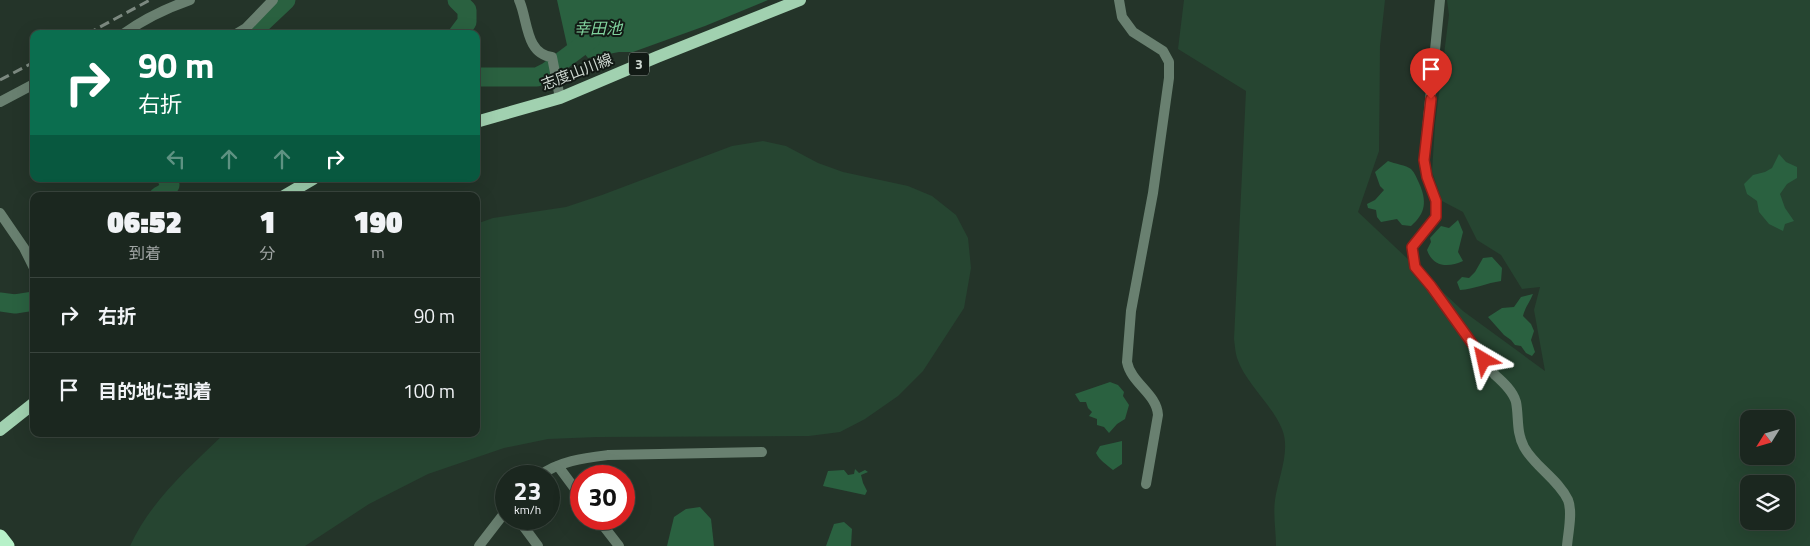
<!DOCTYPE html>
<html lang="ja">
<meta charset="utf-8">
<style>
:root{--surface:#1b271f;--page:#28332c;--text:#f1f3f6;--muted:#a0a5a4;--line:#39443d}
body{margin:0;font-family:"Titillium Web","Noto Sans JP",sans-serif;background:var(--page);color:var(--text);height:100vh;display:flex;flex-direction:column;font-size:19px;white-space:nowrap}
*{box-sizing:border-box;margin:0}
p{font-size:16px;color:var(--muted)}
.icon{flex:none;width:28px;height:28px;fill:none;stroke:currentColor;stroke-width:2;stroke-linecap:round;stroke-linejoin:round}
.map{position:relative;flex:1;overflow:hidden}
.drawer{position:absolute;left:30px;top:192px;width:450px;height:245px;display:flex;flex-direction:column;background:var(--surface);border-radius:10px;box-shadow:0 5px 20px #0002,0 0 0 1px var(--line)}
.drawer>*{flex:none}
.guide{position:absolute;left:30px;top:30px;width:450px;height:152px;border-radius:10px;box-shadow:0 5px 20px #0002,0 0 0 1px var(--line);background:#0b6e4f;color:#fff;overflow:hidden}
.needle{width:32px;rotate:233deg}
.buttons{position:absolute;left:1740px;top:410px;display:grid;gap:10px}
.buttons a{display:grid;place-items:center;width:55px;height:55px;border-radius:10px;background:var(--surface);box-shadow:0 5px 20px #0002,0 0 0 1px var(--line);font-size:25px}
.speed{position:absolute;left:495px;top:465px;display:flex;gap:10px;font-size:25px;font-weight:700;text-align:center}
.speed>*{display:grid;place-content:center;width:65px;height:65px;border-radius:50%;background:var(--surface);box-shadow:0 5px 20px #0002,0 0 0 1px var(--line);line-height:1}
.speed small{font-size:12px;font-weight:400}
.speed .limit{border:8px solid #d22;background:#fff;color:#111}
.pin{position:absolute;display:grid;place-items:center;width:42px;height:42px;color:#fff;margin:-51px -21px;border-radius:50% 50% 50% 0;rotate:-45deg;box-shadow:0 0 5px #0007}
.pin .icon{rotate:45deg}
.me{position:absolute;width:55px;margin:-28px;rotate:324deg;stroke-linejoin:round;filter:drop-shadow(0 0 4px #0008)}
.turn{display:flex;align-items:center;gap:18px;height:105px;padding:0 25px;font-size:22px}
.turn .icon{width:65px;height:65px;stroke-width:2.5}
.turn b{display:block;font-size:35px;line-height:42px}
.lanes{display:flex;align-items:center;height:48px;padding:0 25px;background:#0003;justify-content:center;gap:25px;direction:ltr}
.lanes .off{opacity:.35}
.eta{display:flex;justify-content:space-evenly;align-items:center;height:85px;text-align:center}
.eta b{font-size:30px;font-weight:800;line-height:35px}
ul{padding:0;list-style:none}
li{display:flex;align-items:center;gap:15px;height:75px;padding:0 25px;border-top:1px solid var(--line)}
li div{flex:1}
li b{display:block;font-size:19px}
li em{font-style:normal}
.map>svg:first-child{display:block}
.green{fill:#264531;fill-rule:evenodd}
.water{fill:#2a6140}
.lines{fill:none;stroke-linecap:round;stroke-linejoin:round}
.river{stroke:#2a6140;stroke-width:19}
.minor{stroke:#698070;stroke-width:10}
.primary{stroke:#a1d1b0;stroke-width:12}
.motorway{stroke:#b7f1c9;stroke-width:15}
.rail{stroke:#7c8980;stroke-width:3;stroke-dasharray:10 5;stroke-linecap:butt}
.route-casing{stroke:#8d1f18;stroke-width:12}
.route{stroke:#d93025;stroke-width:9}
.labels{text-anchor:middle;stroke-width:4;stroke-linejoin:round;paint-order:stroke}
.shield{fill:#121a15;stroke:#969f99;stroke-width:1}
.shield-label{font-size:14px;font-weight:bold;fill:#ced8d1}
.street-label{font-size:15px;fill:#ced8d1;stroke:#121a15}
.water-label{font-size:16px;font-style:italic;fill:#81d39e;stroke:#121a15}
</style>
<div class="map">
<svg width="1810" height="546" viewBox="0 0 1810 546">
<rect width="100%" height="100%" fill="#243429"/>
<!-- green -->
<g class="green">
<path d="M1184,0H1385L1380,46L1379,151L1358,212L1463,311L1545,371L1534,310L1540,287L1522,289L1501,255L1477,240L1463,212L1442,201L1432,172L1435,125L1449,15L1447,0H1810V546H1276C1276,531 1273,515 1275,500C1278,478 1291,451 1282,429C1271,403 1246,384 1237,358C1235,352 1235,345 1234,339L1246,91L1178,49ZM1749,419H1786V456H1749ZM1749,484H1786V521H1749Z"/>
<path d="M763,141L786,146L818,163L843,172L908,186L932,196L956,215L968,238L971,268L964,308L923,371L898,396L865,419L840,432L809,436L597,437L548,439L504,448L428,474L369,504L305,546H130C152,499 188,469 224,434H476V224L493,218L566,207L602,195L732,146Z"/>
</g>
<!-- water -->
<g class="water">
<path d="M557,0H768L705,26L633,52H619L588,58L583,52L569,54Z"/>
<path d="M1779,154L1786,162L1797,167V178L1787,184L1780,194L1785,208L1794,221L1785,224L1783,231L1769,224L1759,212L1757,201L1747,194L1744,184L1753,175L1765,172L1772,168Z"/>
<path d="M1388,161C1395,164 1406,165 1411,169C1415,173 1417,179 1419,183C1427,201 1426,213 1411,226L1402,225L1397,219L1381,222L1377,217L1376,210L1368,208L1367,204L1375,200L1384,190L1380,186L1375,172Z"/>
<path d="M1458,220L1463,232L1458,252L1463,261C1448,268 1433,267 1427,250L1431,242L1430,238L1441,226L1449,228Z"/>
<path d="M1492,257L1502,268L1501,281C1487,283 1474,289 1460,290L1457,282L1462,277L1469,278L1475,272L1483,258Z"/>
<path d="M1533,294C1530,302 1525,307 1523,316L1531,324L1534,331L1531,340L1535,352L1532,356L1526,353L1521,346L1515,345L1511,340L1504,335L1488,317L1502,308L1514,307L1521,297Z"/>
<path d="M1110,382L1118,385L1124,392L1123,396L1129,405L1125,419L1117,424L1109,433L1104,427L1097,425V419L1089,416L1092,412L1088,408L1086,402H1080L1075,394Z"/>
<path d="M1122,441V464L1113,470C1106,464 1100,461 1096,453L1100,446Z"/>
<path d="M855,469L859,473L865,470L868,472L861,475L863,483L867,491L865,495L823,486L828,471L844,470L848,475L854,474Z"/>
<path d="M700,507L711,519L714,546H667L674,517L686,509Z"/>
<path d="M844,522L852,529L851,546H826L834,524Z"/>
</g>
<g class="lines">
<!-- river -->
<g class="river">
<path d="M457,0L467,10V22L458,34"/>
<path d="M250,34L286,0"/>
<path d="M476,77H537L547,72L591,39"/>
<path d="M159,196L165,193L170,185L167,179"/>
<path d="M0,302L15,304L34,301"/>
</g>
<!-- minor -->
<g class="minor">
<path d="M519,0C528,19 525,54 552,57L560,98"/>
<path d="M1119,0L1122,17L1133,32L1163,51L1169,62V78L1153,193L1131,311L1127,362C1131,383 1157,394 1158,415L1146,484"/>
<path d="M1440,0L1424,160L1427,177L1436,201V217L1412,247L1415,267L1431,286L1495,375C1503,382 1513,391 1516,402C1519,417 1516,432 1524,447C1535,467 1558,479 1568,500C1573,512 1568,533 1567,546"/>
<path d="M123,34C144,19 167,8 190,0"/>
<path d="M236,34L246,28L273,0"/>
<path d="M0,102L34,84"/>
<path d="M0,213L24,248L34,268"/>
<path d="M558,466L581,497"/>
<path d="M539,476C559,461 584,458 608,455L762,452"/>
<path d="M518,519L538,546"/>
<path d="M598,519L619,546"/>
<path d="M479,546L506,511"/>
</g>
<!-- primary -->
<g class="primary">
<path d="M476,122L560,98L657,57L800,0"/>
<path d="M284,196L313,179"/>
<path d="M0,430L34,403"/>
</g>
<!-- motorway -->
<path class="motorway" d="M0,537L7,546"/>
<!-- rail -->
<g class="rail">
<path d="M87,34L150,0"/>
<path d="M0,80L34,62"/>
</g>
</g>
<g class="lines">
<!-- route casing -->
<g class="route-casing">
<path id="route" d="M1431,99L1424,160L1427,177L1436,201V217L1412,247L1415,267L1431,286L1484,360"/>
</g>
<!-- route -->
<use href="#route" class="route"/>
</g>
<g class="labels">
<!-- shield labels -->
<rect class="shield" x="629" y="52.5" width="20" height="23" rx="4"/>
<g class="shield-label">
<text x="639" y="69">3</text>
</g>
<!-- street labels -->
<g class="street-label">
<text transform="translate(577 72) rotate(-21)" y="5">志度山川線</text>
</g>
<!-- water labels -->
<g class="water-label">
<text x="598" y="34">幸田池</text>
</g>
</g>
</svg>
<div class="buttons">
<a><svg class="needle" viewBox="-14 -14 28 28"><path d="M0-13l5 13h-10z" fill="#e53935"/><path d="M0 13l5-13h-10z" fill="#a0a5a4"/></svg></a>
<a><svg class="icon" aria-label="layers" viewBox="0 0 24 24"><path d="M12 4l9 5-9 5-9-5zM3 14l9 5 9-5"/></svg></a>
</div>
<div class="speed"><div>23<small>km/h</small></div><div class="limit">30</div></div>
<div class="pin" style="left:1431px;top:99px;background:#d93025"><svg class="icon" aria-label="arrive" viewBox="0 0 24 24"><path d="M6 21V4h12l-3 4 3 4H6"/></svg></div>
<svg class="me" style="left:1484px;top:360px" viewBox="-20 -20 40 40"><path d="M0-17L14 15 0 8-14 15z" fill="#d93025" stroke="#fff" stroke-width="4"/></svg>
<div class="guide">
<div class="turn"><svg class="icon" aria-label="right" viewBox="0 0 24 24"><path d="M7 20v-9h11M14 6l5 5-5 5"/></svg><div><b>90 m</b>右折</div></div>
<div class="lanes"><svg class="icon off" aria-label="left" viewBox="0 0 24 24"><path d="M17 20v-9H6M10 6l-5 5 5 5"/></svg><svg class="icon off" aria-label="ahead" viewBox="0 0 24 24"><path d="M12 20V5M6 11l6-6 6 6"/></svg><svg class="icon off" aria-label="ahead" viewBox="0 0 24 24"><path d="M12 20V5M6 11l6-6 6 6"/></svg><svg class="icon" aria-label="right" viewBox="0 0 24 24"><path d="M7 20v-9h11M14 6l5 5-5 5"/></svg></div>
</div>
<section class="drawer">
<div class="eta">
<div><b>06:52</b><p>到着</p></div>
<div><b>1</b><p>分</p></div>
<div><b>190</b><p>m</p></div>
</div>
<ul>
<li><svg class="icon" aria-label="right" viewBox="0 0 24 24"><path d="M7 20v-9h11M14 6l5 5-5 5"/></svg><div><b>右折</b></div><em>90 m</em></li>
<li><svg class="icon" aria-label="arrive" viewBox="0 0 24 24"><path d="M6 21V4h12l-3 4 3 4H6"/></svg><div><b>目的地に到着</b></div><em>100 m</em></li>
</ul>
</section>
</div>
